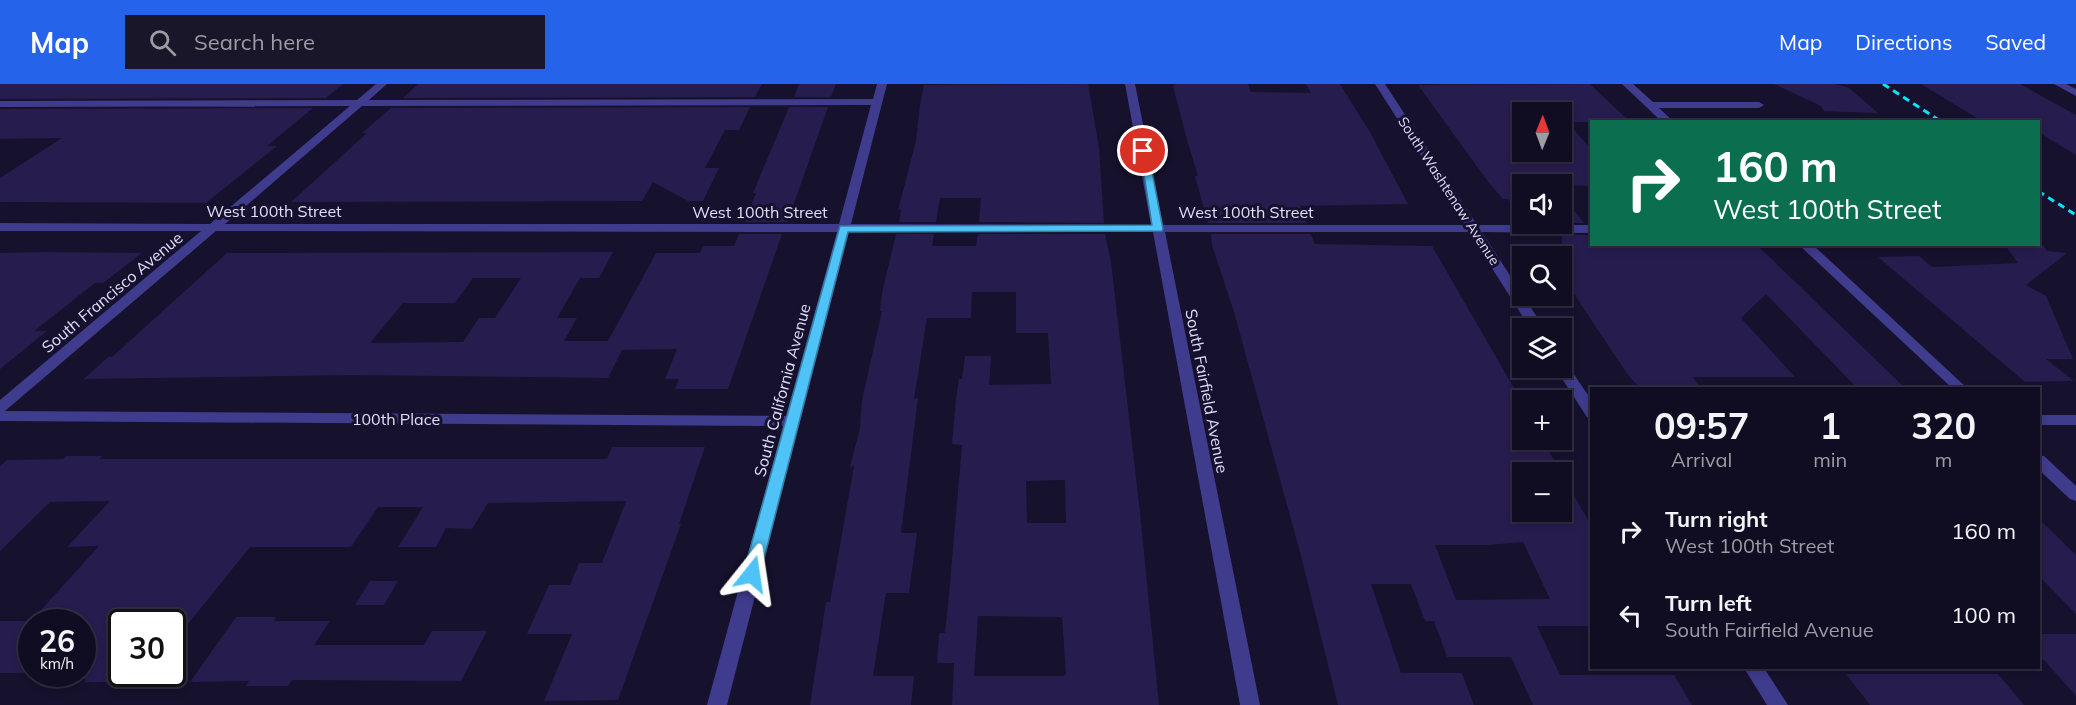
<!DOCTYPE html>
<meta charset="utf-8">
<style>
:root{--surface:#100d22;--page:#19162a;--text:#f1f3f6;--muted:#9c9ca5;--line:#302d40;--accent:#2563eb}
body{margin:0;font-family:Mulish,sans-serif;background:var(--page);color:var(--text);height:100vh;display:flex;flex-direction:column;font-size:22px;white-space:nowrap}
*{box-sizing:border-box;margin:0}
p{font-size:20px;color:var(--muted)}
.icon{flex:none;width:33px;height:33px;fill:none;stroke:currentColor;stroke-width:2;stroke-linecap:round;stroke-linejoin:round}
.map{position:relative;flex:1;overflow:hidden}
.side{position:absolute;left:1590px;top:303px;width:450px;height:282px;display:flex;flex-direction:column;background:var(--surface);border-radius:0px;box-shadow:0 3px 9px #0003,0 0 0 2px var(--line)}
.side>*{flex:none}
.guide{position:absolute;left:1590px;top:36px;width:450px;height:126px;border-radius:0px;box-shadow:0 3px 9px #0003,0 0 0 2px var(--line);background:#0b6e4f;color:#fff;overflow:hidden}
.needle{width:39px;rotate:1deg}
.controls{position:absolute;left:1512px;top:18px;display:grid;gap:12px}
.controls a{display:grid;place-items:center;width:60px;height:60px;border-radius:0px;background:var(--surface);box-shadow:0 3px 9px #0003,0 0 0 2px var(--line);font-size:30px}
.speed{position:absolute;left:18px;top:525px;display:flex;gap:12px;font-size:30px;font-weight:700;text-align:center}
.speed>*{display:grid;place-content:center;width:78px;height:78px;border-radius:50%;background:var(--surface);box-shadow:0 3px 9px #0003,0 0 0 2px var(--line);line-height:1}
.speed small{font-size:15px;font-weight:400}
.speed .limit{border:3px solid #111;border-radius:9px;background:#fff;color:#111}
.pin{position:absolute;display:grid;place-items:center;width:51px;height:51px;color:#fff;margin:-26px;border:3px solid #fff;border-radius:50%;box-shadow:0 2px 6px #0007}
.me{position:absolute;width:66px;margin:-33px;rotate:15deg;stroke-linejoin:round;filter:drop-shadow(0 0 4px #0008)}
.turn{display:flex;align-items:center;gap:21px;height:126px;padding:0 24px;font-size:27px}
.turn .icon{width:78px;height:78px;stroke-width:2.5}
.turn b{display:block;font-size:42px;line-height:51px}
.eta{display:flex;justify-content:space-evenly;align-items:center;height:102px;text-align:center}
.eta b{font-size:36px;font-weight:700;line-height:42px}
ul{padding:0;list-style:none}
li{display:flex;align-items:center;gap:18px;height:84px;padding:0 24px}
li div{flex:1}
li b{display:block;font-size:22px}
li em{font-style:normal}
header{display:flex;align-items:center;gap:36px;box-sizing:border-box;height:84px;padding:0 30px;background:var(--accent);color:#fff}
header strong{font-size:28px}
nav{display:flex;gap:33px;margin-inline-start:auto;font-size:21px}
.search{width:420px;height:54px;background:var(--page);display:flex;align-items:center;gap:15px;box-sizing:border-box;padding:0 21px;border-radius:0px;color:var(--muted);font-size:22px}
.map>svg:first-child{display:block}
.building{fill:#271c4e;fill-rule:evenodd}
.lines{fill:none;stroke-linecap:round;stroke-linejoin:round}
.minor{fill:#3f3b8d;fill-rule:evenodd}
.rail{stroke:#09e4ff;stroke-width:3;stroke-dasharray:7 5;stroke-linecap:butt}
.route{fill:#4fc3f7;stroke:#337fa1;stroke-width:1.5}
.labels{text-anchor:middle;stroke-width:6;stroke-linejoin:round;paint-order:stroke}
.far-street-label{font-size:14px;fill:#e1ddff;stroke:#16112d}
.street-label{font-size:16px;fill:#e1ddff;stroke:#16112d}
</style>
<header>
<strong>Map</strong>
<div class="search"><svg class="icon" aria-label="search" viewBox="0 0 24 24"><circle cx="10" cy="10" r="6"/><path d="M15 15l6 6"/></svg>Search here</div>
<nav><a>Map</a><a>Directions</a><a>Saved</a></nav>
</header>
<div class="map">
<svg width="2076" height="621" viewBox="0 0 2076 621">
<rect width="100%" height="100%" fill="#16112d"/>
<!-- building -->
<g class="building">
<path d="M0,0H343L326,14L0,15Z"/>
<path d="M418,0H762L755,13L403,14Z"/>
<path d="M799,0H836L831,13H794Z"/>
<path d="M1088,0L1099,63L1104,139L979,138L981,114H940L936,138H899L901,126H898L916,57L920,21L924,1Z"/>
<path d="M1175,0H1248L1251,8L1311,9L1306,0H1340L1371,50L1408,120L1300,122L1307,139H1208L1195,92H1198L1187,56L1173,2Z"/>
<path d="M1590,0L1630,38H1567L1592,66V102L1522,100V135L1508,115H1503L1489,99L1418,1ZM1522,28H1562V68H1522Z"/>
<path d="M1774,0H1835L1849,4L1878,29L1824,27L1821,22Z"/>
<path d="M1921,0H2020L2076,31V71L2038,48V38H2021L2015,34H1977Z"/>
<path d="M750,23L739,46H725L705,84H719L703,117H688L653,98L642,117L291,118L367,49H362L391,24Z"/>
<path d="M789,23H828L792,125L787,138H745L756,109H753Z"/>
<path d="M313,24L267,62H277L206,119L0,118V94L62,54L0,55V25Z"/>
<path d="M1562,111L1584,139H1562Z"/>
<path d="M739,150H782L728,305H675L679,295H665L677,265L622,266L608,294L352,291L84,295L108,273H112L227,169L613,168L599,194H580L557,234H577L564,257H608L656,169H700L703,162H734ZM473,194H521L495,234H479L463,258L370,259L403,219H455Z"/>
<path d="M896,150H934L932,162H976L978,150H1105L1111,178L1140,428L1159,621H952L954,579H937L939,549H945L948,522L962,361L952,360L956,314L959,295H962L965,272H991L989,301L1051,300L1048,249H1016V208H972L971,234H927L914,315L918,314L901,449H917L909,509H886L873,592H914L911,621H810L826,518H830L854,382L850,383L860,344L862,316L882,227H880L882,209ZM1065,396L1066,439H1027L1026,397ZM978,532L1062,533L1066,590L1064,592H974Z"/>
<path d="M1211,150H1311L1315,160L1432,162L1522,318V356H1543L1560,388H1522V428H1562V391L1592,443V542H1537L1560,591H1674L1692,621H1533L1511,573H1447L1434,537H1425L1411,500H1371L1401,589H1462L1474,621H1338L1301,472L1234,228L1212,161ZM1523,458L1550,515L1456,516L1435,461H1489Z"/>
<path d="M1562,151H1592V160L1759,163L1905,304H1857L1766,210L1741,234L1795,293H1693L1701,304H1640L1628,291L1566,198H1569L1562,189V172H1550L1543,163L1562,162Z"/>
<path d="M2004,160L2043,161L2047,167L2067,169L2026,201L2046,212L2073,275H2046L2074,297L2025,298L1878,173L1919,172L1932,183L2018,179Z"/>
<path d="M0,169L43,168L142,169L103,199H95L34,247H47L0,285Z"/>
<path d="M612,363H705L679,440H681L618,616L544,617L572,550H527L549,501H570L579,479H602L626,417L488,419L472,445L446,444L436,463H398L423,423H378L351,463H250L172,560V538H122V598H84L86,595H82V538H32V589H0V537H31L99,462L67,463L110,417L50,418L0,467V382L7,376L63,375L66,372H102L99,375H607Z"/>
<path d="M2038,434L2076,471V530L2038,491Z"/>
<path d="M370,497H398L384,521H355Z"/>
<path d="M236,533H276L274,537H330L314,561H424L432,547H487L461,597L292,596L288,602H246L249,597L190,598Z"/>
<path d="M2038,550H2076V612L2044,576H2038Z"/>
<path d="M1846,590H1998L2024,621H1870Z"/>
</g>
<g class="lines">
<!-- minor -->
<g class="minor">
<path d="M376,0H387L369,16L873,15L877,0H887L851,140L1151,141L1125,0H1135L1163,141H1465L1375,0H1385L1477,141H1592V149L1482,148L1544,244H1530L1469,148H1165L1260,621H1240L1153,148H849L727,621H707L783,342L0,337V316L201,147H0V139L210,140L350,22L0,23V17L357,16ZM871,21L839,140H225L362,22ZM216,147L837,148L786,332L5,327Z"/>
<path d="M1622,0H1633L1653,18H1759L1764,21L1759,24H1659L1674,38H1662Z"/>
<path d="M2054,0H2066L2076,5V12Z"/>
<path d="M1798,160H1812L1967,304H1952Z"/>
<path d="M1562,279L1567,280L1592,317V335L1587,333L1555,284H1562Z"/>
<rect x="2038" y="331" width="38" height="10"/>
<path d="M2038,371L2044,372L2076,402V417L2070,415L2038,385Z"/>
<path d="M1744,584H1764L1788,621H1767Z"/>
</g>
<!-- rail -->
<g class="rail">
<path d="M1883,0L1942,38"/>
<path d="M2038,107L2076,131"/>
</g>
</g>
<!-- route -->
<path class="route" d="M1140,65L1148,67L1163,145L1162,147L848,148L760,490L757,494H746L743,490L840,142L1152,141Z"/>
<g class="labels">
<!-- far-street labels -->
<g class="far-street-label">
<text transform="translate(1449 107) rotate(57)" y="5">South Washtenaw Avenue</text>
</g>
<!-- street labels -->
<g class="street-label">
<text x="274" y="133">West 100th Street</text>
<text x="760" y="134">West 100th Street</text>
<text x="1246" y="134">West 100th Street</text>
<text transform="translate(112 208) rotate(-40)" y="6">South Francisco Avenue</text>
<text transform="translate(782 306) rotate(-75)" y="6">South California Avenue</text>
<text transform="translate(1207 307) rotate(79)" y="6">South Fairfield Avenue</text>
<text x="396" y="341">100th Place</text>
</g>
</g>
</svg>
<div class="controls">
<a><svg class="needle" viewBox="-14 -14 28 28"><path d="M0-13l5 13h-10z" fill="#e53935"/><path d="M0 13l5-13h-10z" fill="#9c9ca5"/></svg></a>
<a><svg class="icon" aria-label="sound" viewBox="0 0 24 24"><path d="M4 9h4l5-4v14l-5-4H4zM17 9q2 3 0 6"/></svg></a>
<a><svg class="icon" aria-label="search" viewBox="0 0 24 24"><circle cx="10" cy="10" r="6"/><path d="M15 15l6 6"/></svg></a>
<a><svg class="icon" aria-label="layers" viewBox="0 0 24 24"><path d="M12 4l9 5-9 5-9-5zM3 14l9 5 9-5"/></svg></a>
<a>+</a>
<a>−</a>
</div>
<div class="speed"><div>26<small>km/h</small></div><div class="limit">30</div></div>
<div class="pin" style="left:1143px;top:67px;background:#d93025"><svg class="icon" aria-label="arrive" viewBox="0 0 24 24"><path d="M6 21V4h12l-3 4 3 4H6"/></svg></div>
<svg class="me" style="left:752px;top:490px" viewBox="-20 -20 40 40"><path d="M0-17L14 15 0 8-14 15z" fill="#4fc3f7" stroke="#fff" stroke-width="4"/></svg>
<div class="guide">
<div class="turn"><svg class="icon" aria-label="right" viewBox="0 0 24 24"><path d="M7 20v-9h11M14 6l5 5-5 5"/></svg><div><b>160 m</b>West 100th Street</div></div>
</div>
<section class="side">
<div class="eta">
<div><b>09:57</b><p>Arrival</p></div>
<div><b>1</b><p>min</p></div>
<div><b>320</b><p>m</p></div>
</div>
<ul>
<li><svg class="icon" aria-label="right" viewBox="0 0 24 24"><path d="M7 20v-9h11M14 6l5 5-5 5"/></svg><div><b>Turn right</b><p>West 100th Street</p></div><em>160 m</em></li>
<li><svg class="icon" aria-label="left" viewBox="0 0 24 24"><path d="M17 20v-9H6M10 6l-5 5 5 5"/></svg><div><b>Turn left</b><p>South Fairfield Avenue</p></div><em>100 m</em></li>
</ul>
</section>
</div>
